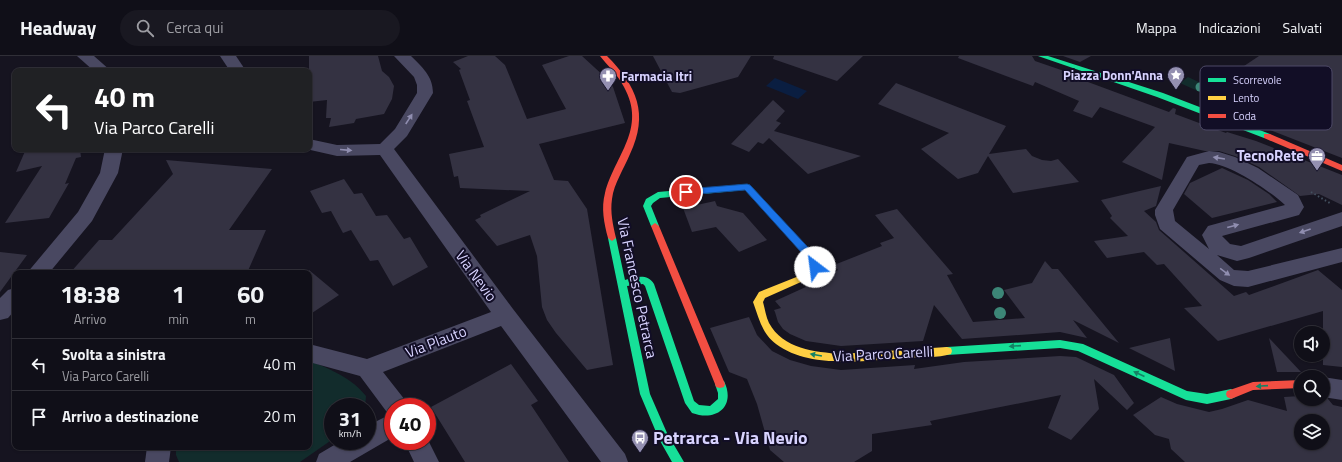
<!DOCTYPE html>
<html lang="it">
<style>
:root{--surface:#100f18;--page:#191821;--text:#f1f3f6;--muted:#9c9ca2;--line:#302f37}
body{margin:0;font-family:"Titillium Web",sans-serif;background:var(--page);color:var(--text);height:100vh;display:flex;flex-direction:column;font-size:15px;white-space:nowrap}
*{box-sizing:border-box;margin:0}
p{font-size:13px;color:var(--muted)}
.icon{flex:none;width:22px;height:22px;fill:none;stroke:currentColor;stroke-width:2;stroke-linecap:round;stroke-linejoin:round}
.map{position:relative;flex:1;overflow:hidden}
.details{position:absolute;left:12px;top:214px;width:300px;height:180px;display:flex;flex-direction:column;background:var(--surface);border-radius:8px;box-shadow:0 1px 3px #0004,0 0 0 1px var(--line)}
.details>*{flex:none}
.guide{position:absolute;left:12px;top:12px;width:300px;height:84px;border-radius:8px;box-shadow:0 1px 3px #0004,0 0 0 1px var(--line);background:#202124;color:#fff;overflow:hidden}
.fabs{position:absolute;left:1294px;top:270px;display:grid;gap:8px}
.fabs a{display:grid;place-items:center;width:36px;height:36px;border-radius:50%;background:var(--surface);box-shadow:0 1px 3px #0004,0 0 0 1px var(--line);font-size:20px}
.speed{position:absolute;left:324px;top:342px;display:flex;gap:8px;font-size:20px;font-weight:700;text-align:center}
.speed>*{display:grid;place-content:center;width:52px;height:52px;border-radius:50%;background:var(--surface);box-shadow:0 1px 3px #0004,0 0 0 1px var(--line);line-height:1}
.speed small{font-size:10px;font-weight:400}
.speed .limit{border:6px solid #d22;background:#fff;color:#111}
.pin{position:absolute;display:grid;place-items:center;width:34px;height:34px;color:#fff;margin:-17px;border:2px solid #fff;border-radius:50%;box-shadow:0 1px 4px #0007}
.me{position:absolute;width:44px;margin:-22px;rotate:330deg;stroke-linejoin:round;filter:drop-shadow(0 0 3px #0008)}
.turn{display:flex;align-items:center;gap:14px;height:84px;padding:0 16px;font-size:18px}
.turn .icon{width:52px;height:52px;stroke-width:2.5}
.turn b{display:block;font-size:28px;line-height:34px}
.eta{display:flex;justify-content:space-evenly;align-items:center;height:68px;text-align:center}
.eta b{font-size:24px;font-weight:700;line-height:28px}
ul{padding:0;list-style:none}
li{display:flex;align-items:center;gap:12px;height:52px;padding:0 16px;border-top:1px solid var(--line)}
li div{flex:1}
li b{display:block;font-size:15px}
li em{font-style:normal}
header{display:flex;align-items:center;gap:24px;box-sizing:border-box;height:56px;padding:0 20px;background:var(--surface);border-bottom:1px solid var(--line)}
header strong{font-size:19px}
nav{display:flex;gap:22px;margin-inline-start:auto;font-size:14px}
.search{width:280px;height:36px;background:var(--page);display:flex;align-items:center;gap:10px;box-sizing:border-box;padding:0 14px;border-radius:22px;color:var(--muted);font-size:15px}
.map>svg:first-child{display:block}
.green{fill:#122c2c}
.water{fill:#0a1e41}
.building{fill:#343242;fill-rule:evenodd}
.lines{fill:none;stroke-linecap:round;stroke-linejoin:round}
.path{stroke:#43505f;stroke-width:2;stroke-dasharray:1.5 2.5;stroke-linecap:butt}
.street{fill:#494861;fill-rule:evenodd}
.fast{fill:#16e098;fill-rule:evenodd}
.slow{fill:#ffcf43;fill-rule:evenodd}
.jam{fill:#f24e42;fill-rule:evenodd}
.tree{fill:#3c8677}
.oneway{fill:#908eb0}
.oneway2{fill:#148265}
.route{fill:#1a73e8;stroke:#114b97}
.labels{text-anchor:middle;stroke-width:4;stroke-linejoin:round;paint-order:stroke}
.far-poi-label{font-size:13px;font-weight:bold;fill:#d8d3ff;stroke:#120e26;text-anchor:end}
.poi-label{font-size:15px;font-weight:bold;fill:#d8d3ff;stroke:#120e26;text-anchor:end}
.street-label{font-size:15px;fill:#d8d3ff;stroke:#120e26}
.near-poi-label{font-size:18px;font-weight:bold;fill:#d8d3ff;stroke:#120e26;text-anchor:start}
.key{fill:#120e26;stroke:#4d4967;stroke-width:1}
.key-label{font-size:11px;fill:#d8d3ff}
</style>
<header>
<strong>Headway</strong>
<div class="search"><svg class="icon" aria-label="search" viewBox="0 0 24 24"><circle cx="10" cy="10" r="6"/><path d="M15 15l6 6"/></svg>Cerca qui</div>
<nav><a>Mappa</a><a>Indicazioni</a><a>Salvati</a></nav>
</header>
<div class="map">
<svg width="1342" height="406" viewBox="0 0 1342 406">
<rect width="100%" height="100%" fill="#161420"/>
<!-- green -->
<g class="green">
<path d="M1188,21L1281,65L1275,70L1180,27Z"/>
<path d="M309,305C329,312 353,323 366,340L365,351H333V383L300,406H179L176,399V391H309Z"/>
</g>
<!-- water -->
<path class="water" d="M775,22L807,35L798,43L766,30Z"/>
<!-- building -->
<g class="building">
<path d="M309,0H378L382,15L389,21L394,30L392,43L384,58L356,63L354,67L329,71L331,62H326L327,44L309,46Z"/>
<path d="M468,0H495L505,9L527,63L566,53L542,9L569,0H582L606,22L613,31L625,67L539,88L554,124L568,125L587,153L613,309L587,314L556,277L547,264L542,251L537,200L530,179L497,190L475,164L481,161L480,159L530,135L460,132L458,120L454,121L449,98L484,91L467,45L470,44L459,14L461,13L453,6Z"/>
<path d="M653,0H751L738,21L680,37L672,36Z"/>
<path d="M774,0H863L837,25L773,3Z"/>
<path d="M959,0H1032L1035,5L1064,15L1061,16L1169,56L1173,52L1176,53L1175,58L1226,77L1227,76L1256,85L1342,119V149L1319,138L1300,140L1259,111L1235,100L1219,95H1205L1169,87L1162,124L1122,106L1155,71L1100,51L1092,62L1073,55L1079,45L1035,26L1033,30L958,2Z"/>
<path d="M1063,0H1091L1080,6Z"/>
<path d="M1259,0H1342V102L1270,74L1308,42L1241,12Z"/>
<path d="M896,27L1006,70L989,98L1026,93L1032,100L1042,104L1051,105L1058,103L1079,126L1013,137L988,100L978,117L958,123L921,93L949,77L878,48Z"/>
<path d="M773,44L785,55L776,65L781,67L774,75L861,100L808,118L769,82L763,88L758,86L749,96L731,88Z"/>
<path d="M26,93H80L81,101L76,102L65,128L69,127L49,162L5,167L42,110L16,116Z"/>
<path d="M166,104L272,113L229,174H266L247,217H70L99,184H112L173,118Z"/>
<path d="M1222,112L1248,124L1269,138L1277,146L1212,162L1184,138L1190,127Z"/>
<path d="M344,123L354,138L362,137L376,160L387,159L404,183L410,181L428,211L393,230L378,204L370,205L351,174L343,177L331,155L322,157L310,135Z"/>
<path d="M1161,130L1156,150L1144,155L1156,166L1159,174L1234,240L1246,236L1249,239L1318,214L1342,234V311L1323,309V255L1218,285L1184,252L1202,250L1164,208L1157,209L1144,196L1107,202L1094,185L1128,180L1110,162L1112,160L1101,144Z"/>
<path d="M715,145L717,150L743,157L767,184L739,196L716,171L692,176L683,152Z"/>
<path d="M897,153L953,218L947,219L973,266L1025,262L1004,234L1032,227L1045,205L1052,213H1058L1119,287L1073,264L1087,282L1060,276L962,283L934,249L923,285L841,290L806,285L790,278L783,273L778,266L775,256L774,254L781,252L775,245L808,230L838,214L834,209L882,190L880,187L894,182L875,159Z"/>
<path d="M0,196L27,199L0,236Z"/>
<path d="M309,214L339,239L309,259Z"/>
<path d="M749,261L757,279L772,295L790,304L811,310L841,314L915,309L914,313L964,306L1060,300L1076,301L1114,319L1134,347L1127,354L1094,323L1099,353L1071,384L1048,372L1061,339L930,365L932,369L872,378V395L854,406H784L770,394L757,348L747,323L729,316L710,272Z"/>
<path d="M1170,282L1175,315L1129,292Z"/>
<path d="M1269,282L1301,316H1277Z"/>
<path d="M511,308L538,345L531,349L569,406H465L431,351Z"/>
<path d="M1301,340V343H1328L1333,349L1342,351V406H1185L1171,393L1169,383L1155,379L1133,359L1161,341L1177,348L1209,356L1222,353L1248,344L1287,355L1284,341ZM1301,365H1323V387H1301Z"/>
</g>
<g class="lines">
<!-- path -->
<path class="path" d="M1311,136L1330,147"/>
<!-- street -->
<g class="street">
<path d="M77,0H94L111,15H94Z"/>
<path d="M220,0H236L246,15H230Z"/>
<path d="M394,0H411C422,11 433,20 433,37L407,80L394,93L513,253L625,398L628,406H601L501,270L383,316L405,344L409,351H393V381L350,406H316L319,398L341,385H367V370L389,359L360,320L309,306V288L367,303L491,256L380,99L337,100L306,93H309V83L337,89L380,88L395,73L417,37V29L414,21Z"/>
<path d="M105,93H123L118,117L92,165L49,217H27L78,156L100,117Z"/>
<path d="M1209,95L1219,96L1235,101L1258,112L1298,139L1304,151L1299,159L1222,180L1230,188L1241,190L1342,156V170L1249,202L1237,205L1217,199L1234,214L1248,215L1342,192V206L1248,231L1234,230L1220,224L1160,173L1155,159V154L1187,101ZM1209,107C1230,108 1270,135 1285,149L1208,170L1202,179L1209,193L1175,165L1173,154L1199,109Z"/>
<path d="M15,232V254L8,262L0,264V242L8,234Z"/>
<path d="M1323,321L1342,324V344L1323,341Z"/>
<path d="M427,382L439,406H414L404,385H427Z"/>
<path d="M147,391H171L169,406H145Z"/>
</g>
<!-- fast -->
<g class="fast">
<path d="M1038,0H1048L1163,37L1270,78L1271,80L1267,82H1264L1157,41Z"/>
<path d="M747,128L750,129L793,176L794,178L793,180H787L745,134L660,142L653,147L651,150L659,170L655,173L651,170L643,150L646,143L658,136Z"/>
<path d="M612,179L616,182L625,224C636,221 647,217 654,228L694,345L699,349L710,350L718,343V337L715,328L716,325L720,324L724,325C736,350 717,366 692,357L685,347L645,230L643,228L627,230L650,338L667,377L684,406H672L659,383L640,338L608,182Z"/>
<path d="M1060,284L1083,288L1187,335L1207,338L1231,333L1235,335L1236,338L1235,341L1231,343L1207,348L1186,344L1078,295L1060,292L947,299L943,298L942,295L943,292L947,291Z"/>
</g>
<!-- slow -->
<path class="slow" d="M790,175L793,176L818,203L820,211L810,222L765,242L763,246C765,253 766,261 769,267C783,293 815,296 841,298L947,291L951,292L952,295L951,298C938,302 921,301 908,302C868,304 811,314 776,288C762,278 759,262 753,246L759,236L804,218L810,210V206L787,180L786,178Z"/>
<!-- jam -->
<g class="jam">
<path d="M600,0H607C637,30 649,58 630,98C624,113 614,127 612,143C610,156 613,169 616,182L612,185L608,182C604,167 601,152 605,137C615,99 647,73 624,31C618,19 608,10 600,0Z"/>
<path d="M1264,78H1270L1342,109V115L1264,82Z"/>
<path d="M655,167L659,170L725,328L724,331L720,332L716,331L715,328L651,170Z"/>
<path d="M1301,324V332L1253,334L1231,343L1227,341L1226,338L1227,335L1253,326Z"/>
</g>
</g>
<!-- trees -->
<g class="tree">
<circle cx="1200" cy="31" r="4.5"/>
<circle cx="998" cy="237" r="6"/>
<circle cx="1000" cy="257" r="6"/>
</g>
<!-- one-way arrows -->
<defs><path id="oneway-solid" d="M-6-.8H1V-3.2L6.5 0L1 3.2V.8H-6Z"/></defs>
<g class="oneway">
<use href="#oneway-solid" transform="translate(409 63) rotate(-57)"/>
<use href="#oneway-solid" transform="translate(346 94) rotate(5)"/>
<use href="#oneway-solid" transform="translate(1219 102) rotate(-171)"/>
<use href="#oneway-solid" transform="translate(1233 170) rotate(-15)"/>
<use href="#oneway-solid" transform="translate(1305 175) rotate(161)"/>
<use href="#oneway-solid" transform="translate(1225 216) rotate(36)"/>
</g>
<g class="oneway2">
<use href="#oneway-solid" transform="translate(1015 290) rotate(176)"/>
<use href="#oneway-solid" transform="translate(816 299) rotate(-170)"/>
<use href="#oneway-solid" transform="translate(1139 318) rotate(-156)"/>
<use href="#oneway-solid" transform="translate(1262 330) rotate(176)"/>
</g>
<!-- route -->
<path class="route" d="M747,128L750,129L818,202L820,211L819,214H812L810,206L745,134L686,139L682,136L686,133Z"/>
<!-- icons -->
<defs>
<g id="sight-pin" transform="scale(0.9)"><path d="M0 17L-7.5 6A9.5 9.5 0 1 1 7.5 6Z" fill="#9490b1" stroke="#120e26"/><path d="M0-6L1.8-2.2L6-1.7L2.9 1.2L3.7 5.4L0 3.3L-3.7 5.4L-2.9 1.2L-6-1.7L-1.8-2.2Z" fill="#fff"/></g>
<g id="pharmacy-pin" transform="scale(0.9)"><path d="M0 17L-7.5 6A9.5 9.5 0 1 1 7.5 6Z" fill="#9490b1" stroke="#120e26"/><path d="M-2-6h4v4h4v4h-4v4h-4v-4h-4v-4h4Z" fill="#fff"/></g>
<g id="office-pin" transform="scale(0.9)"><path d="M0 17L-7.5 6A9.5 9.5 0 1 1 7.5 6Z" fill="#9490b1" stroke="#120e26"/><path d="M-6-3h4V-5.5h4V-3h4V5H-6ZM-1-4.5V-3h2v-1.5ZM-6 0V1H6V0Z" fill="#fff"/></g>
<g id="bus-pin" transform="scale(0.9)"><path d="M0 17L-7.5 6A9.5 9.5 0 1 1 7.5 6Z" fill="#9490b1" stroke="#120e26"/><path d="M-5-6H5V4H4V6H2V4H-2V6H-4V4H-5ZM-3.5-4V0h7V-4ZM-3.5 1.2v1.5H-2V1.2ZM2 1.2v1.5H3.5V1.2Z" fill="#fff"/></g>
</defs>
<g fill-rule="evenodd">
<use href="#sight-pin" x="1176" y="19"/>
<use href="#pharmacy-pin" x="608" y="20"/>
<use href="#office-pin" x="1317" y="100"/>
<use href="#bus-pin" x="640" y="382"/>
</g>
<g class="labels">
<!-- far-poi labels -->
<g class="far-poi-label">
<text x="1163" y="24">Piazza Donn'Anna</text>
<text x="621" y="25" text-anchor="start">Farmacia Itri</text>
</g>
<!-- poi labels -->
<g class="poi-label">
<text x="1304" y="105">TecnoRete</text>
</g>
<!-- street labels -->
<g class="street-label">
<text transform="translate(476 220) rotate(54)" y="5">Via Nevio</text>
<text transform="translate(637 232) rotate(78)" y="5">Via Francesco Petrarca</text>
<text transform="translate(436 286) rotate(-21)" y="5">Via Plauto</text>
<text transform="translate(883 298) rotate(-3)" y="5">Via Parco Carelli</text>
</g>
<!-- near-poi labels -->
<g class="near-poi-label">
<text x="653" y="388">Petrarca - Via Nevio</text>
</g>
</g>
<!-- legend -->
<rect x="1200" y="10" width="132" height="64" rx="6" class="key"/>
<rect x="1208" y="22" width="18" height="4" fill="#16e098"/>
<rect x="1208" y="40" width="18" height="4" fill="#ffcf43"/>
<rect x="1208" y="58" width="18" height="4" fill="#f24e42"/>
<g class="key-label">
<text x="1233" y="28">Scorrevole</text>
<text x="1233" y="46">Lento</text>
<text x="1233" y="64">Coda</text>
</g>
</svg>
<div class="fabs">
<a><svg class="icon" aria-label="sound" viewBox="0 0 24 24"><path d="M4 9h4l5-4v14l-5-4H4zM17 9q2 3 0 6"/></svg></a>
<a><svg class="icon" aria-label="search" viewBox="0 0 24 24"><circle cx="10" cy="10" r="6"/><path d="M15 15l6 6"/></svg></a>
<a><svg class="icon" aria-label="layers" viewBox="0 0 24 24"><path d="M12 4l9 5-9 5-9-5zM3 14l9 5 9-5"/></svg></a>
</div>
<div class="speed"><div>31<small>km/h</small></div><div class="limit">40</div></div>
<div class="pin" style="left:686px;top:136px;background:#d93025"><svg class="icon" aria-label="arrive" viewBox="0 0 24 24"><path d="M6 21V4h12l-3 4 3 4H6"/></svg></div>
<svg class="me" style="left:815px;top:211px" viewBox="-20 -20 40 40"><circle r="19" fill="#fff"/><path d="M0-13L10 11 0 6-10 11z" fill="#1a73e8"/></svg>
<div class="guide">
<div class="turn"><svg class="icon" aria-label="left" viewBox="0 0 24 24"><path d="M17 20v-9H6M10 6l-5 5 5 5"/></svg><div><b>40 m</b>Via Parco Carelli</div></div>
</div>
<section class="details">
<div class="eta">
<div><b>18:38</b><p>Arrivo</p></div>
<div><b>1</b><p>min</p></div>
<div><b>60</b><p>m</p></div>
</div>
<ul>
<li><svg class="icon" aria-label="left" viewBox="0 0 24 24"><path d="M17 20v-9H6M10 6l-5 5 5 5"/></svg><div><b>Svolta a sinistra</b><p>Via Parco Carelli</p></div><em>40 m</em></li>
<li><svg class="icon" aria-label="arrive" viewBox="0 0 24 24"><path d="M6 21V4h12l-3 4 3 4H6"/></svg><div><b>Arrivo a destinazione</b></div><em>20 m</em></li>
</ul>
</section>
</div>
